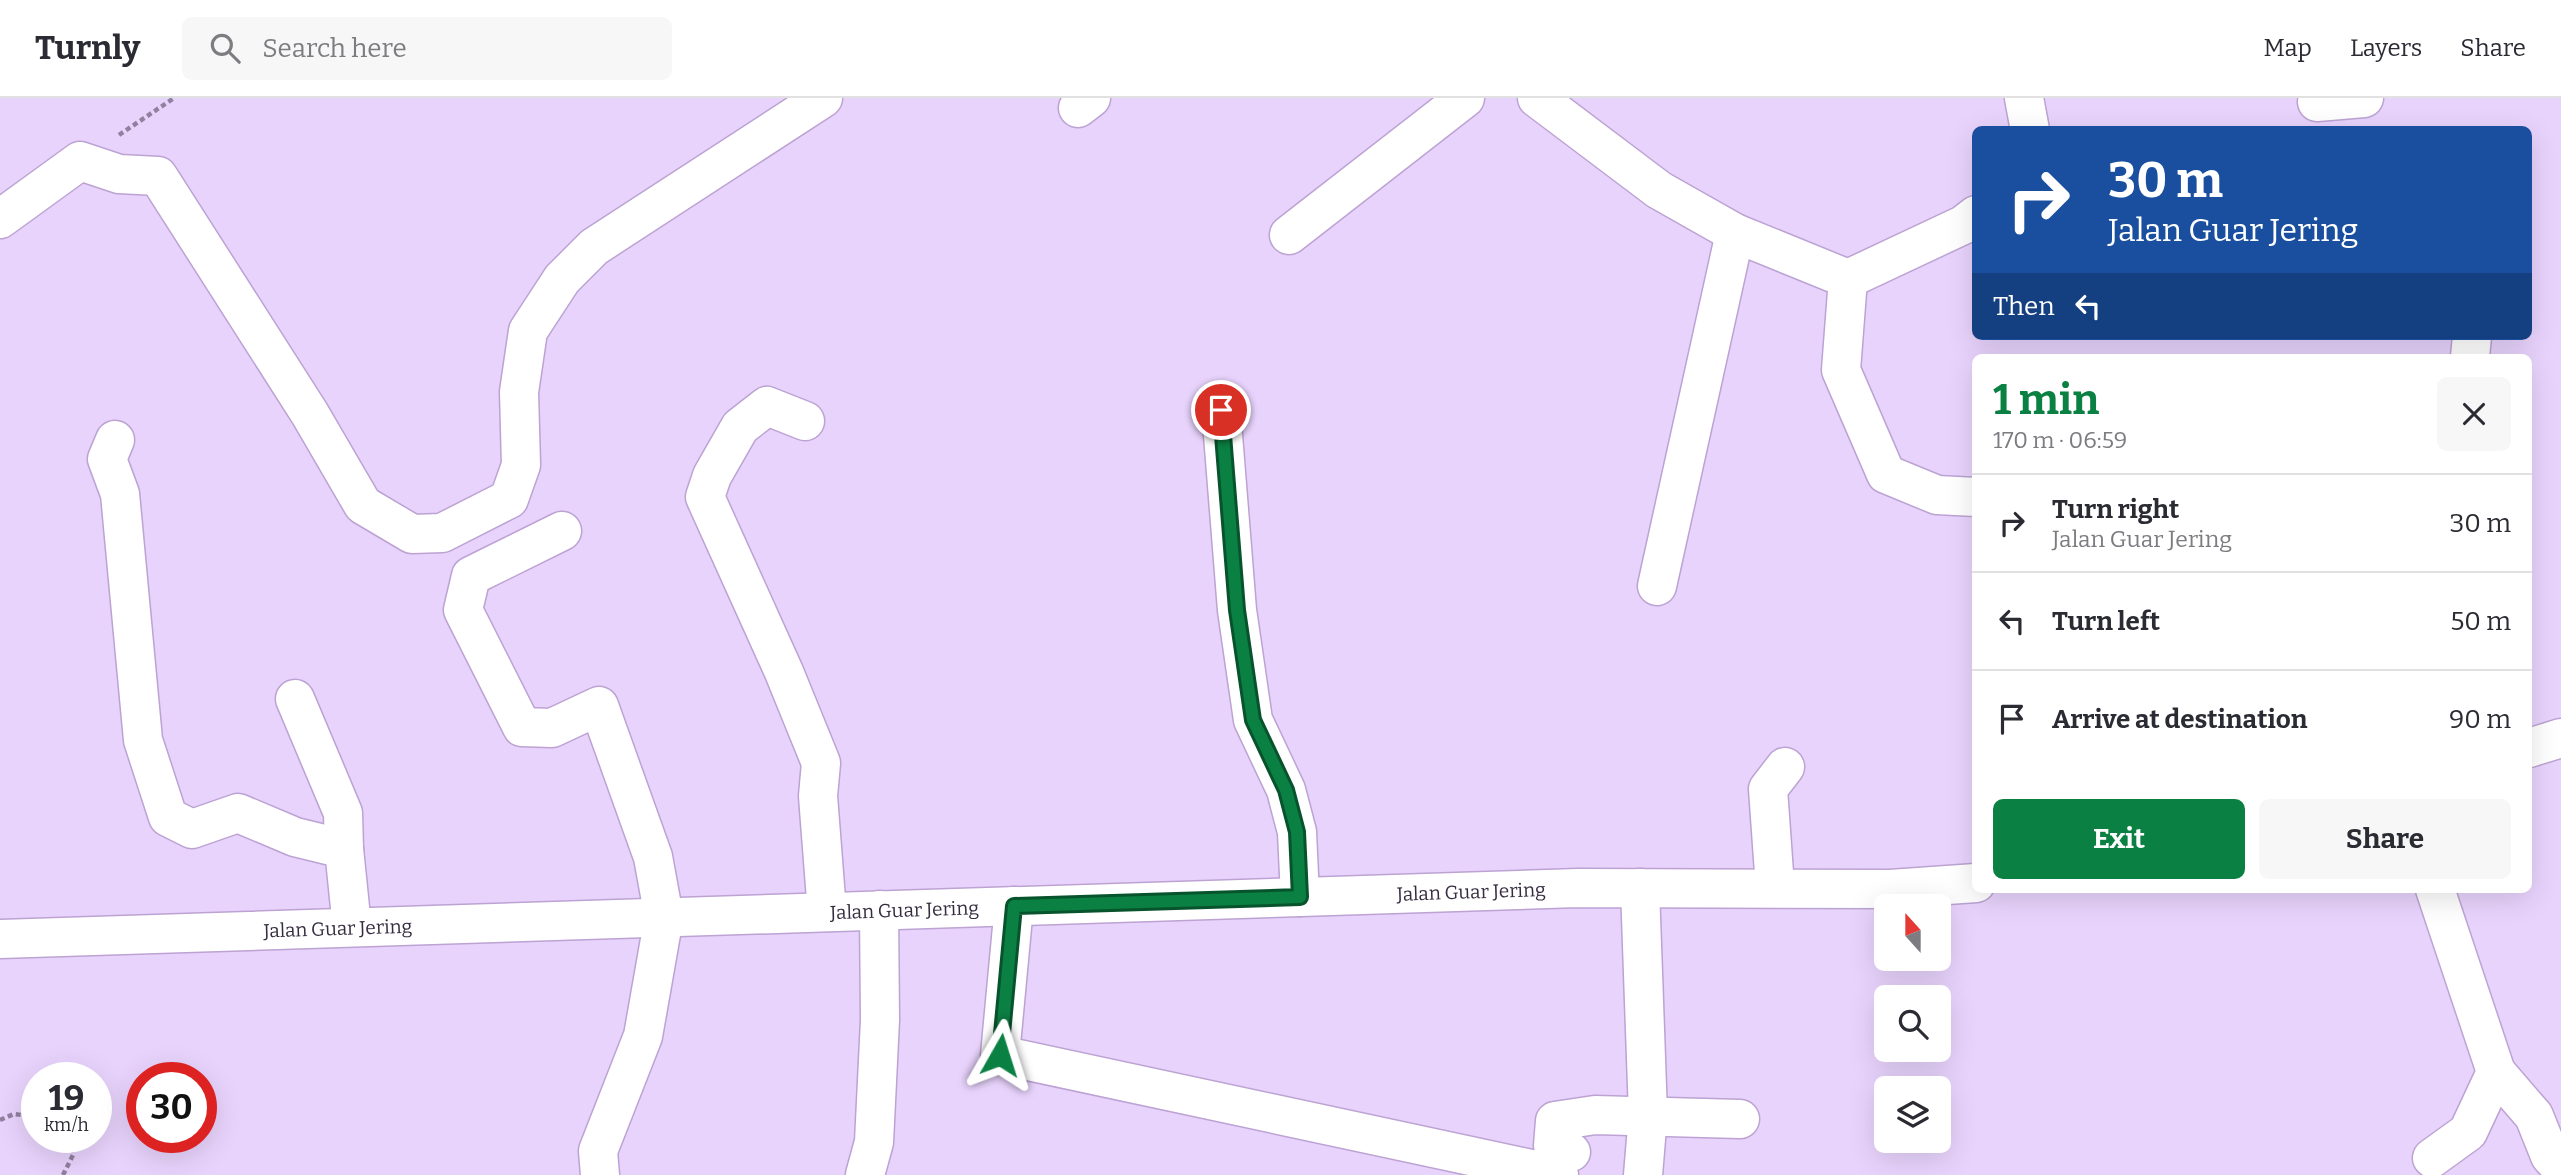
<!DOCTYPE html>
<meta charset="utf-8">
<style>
:root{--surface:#fff;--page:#f7f7f7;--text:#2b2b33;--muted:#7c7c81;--line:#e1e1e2;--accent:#0b8043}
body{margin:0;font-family:Bitter,serif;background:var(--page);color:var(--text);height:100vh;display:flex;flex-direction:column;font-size:26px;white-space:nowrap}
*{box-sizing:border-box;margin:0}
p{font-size:23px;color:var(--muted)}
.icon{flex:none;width:38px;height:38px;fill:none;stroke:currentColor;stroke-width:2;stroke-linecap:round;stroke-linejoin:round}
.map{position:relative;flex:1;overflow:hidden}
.drawer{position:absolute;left:1972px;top:256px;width:560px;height:539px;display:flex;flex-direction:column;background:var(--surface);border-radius:10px;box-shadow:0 7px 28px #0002}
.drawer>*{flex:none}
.top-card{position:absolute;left:1972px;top:28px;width:560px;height:214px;border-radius:10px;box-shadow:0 7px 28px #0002;background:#1a4fa0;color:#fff;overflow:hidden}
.needle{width:46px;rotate:339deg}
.controls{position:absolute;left:1874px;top:796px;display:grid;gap:14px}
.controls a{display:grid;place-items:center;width:77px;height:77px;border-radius:10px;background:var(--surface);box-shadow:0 7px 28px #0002;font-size:35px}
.speed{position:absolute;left:21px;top:964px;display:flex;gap:14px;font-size:35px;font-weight:700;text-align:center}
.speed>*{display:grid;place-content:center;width:91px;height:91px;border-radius:50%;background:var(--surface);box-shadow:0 7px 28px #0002;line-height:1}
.speed small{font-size:18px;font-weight:400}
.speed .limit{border:10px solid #d22;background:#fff;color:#111}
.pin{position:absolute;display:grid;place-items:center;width:60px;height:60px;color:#fff;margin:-30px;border:4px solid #fff;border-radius:50%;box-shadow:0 2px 7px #0007}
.me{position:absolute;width:77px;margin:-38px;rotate:6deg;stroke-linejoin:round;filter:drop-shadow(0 0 5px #0008)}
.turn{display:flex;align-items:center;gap:24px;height:147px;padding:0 21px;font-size:32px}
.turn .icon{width:91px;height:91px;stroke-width:2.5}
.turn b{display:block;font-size:49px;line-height:60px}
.then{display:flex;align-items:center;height:66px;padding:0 21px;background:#0003;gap:14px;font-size:26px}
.round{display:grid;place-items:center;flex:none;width:74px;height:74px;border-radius:10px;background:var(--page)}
.headline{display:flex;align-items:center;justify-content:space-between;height:119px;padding:0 21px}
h1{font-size:42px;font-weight:700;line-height:52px;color:var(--accent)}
.action{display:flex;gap:14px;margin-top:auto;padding:14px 21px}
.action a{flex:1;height:80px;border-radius:10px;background:var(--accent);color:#fff;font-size:28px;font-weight:700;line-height:80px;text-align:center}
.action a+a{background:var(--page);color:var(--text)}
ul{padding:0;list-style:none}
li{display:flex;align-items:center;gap:21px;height:98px;padding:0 21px;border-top:2px solid var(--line)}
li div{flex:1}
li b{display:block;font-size:26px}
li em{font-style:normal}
header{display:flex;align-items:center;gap:42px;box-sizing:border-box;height:98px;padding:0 35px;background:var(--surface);border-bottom:2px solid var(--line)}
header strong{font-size:33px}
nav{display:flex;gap:38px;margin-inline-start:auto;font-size:24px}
.search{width:490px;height:63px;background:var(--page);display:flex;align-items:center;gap:18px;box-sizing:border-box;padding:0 24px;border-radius:10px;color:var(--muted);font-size:26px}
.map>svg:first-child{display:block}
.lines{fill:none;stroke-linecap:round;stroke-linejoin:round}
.minor-casing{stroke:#bca3d3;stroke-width:41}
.path{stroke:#90819f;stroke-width:4.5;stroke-dasharray:5 3.5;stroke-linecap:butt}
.minor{stroke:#fff;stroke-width:38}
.route-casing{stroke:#07532c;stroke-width:18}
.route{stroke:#0b8043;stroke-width:12}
.labels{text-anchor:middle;stroke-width:5;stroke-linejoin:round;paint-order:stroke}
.street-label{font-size:19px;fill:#362c40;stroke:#e8d3fc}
</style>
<header>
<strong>Turnly</strong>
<div class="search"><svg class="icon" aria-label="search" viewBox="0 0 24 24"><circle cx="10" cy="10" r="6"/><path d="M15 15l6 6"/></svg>Search here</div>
<nav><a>Map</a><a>Layers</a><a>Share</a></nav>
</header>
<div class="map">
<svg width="2561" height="1077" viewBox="0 0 2561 1077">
<rect width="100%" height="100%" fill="#e8d3fc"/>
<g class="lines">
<!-- minor casing -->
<g class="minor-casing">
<g id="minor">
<path d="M1537,0L1659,92L1735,135L1848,181L1963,127L1976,117"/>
<path d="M2024,0L2030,32"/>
<path d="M2317,4L2364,0"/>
<path d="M1078,10L1091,0"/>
<path d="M0,121L80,63L119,76L158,78L310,316L363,407L412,436L442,435L509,401L521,367L519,294L528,233L562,181L594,149L823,0"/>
<path d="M1289,137L1465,0"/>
<path d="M1848,181L1841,272L1886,376L1937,397L1976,399"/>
<path d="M2470,259L2472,238"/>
<path d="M1221,312L1237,512L1253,622L1286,692L1297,734L1300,799"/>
<path d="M805,323L767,308L740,329L712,378L705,399L784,574L821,665L818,698L827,814"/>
<path d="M115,342L107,361L120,396L143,642L168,719L192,731L238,715L295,739L344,751L352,829"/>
<path d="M562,433L471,478L463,512L522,629L552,630L599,608L653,759L664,819L643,938L598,1053L600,1077"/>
<path d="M1657,488L1735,135"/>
<path d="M295,601L343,715L344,751"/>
<path d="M2529,650L2561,640"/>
<path d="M1775,789L1768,691L1785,669"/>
<path d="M1640,790L1648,1017L1643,1077"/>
<path d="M1014,808L1000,957L1559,1077"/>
<path id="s1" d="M0,841L1578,790L1890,791L1976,785"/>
<path d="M2496,974L2534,1018L2550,1058L2561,1070"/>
<path d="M1571,1054L1553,1048L1555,1023L1595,1017L1740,1021"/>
<path d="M2432,1060L2468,1034L2496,974L2435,791"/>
<path d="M865,1077L874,1044L880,922L879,812"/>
</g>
</g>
<!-- path -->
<g class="path">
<path d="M119,37L174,0"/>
<path d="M0,1022L14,1016L37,1019"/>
<path d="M63,1077L74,1055L68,1040"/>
</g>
<!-- minor -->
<use href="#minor" class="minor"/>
</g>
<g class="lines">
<!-- route casing -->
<g class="route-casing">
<path id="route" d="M1000,957L1014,808L1300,799L1297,734L1286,692L1253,622L1237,512L1221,312"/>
</g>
<!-- route -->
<use href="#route" class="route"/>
</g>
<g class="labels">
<!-- street labels -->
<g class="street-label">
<text dy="7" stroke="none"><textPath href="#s1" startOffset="1472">Jalan Guar Jering</textPath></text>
<text dy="7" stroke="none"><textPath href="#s1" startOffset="905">Jalan Guar Jering</textPath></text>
<text dy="7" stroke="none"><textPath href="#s1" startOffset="338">Jalan Guar Jering</textPath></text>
</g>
</g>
</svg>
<div class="controls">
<a><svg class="needle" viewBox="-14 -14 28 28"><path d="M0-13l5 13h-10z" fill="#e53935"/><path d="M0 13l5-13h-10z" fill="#7c7c81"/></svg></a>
<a><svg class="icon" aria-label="search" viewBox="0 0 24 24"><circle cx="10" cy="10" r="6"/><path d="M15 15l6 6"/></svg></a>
<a><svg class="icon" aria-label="layers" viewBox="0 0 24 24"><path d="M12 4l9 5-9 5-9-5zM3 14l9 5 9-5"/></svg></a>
</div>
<div class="speed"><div>19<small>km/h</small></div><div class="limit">30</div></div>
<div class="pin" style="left:1221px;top:312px;background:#d93025"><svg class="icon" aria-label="arrive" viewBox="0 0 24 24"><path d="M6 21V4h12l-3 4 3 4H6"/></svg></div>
<svg class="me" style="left:1000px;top:957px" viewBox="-20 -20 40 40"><path d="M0-17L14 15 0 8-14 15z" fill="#0b8043" stroke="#fff" stroke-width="4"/></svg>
<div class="top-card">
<div class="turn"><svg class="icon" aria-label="right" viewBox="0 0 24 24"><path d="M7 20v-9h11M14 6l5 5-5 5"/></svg><div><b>30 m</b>Jalan Guar Jering</div></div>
<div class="then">Then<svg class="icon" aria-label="left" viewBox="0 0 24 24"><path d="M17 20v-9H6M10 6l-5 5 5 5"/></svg></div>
</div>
<section class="drawer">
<div class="headline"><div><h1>1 min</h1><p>170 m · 06:59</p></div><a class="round"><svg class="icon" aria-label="close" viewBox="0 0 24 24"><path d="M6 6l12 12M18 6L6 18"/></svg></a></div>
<ul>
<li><svg class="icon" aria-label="right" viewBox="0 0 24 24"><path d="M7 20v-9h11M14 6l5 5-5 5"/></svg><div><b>Turn right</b><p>Jalan Guar Jering</p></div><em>30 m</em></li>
<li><svg class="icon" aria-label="left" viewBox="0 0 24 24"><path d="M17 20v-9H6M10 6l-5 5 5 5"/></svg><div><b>Turn left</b></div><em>50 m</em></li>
<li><svg class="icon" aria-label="arrive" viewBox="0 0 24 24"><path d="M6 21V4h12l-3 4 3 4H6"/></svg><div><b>Arrive at destination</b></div><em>90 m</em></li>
</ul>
<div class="action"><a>Exit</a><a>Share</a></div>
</section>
</div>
